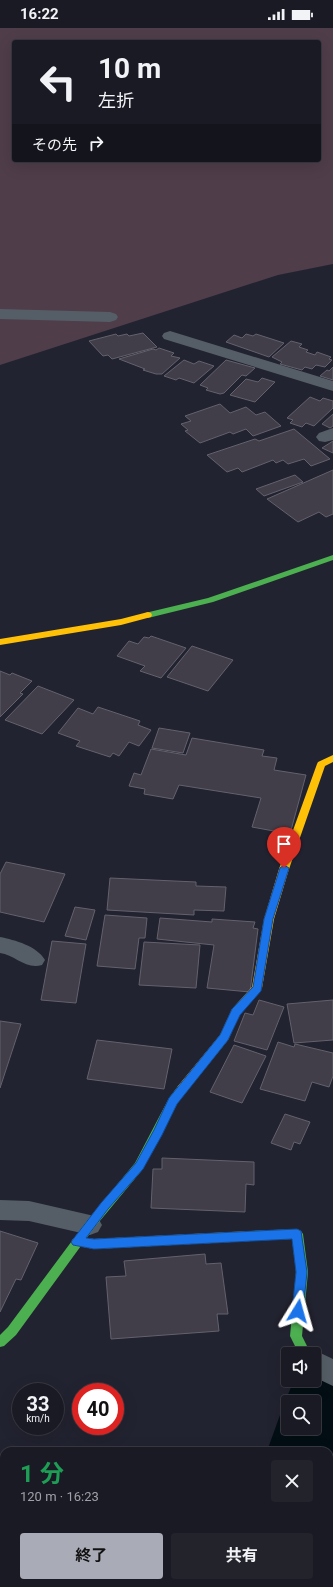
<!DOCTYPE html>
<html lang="ja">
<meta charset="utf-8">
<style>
:root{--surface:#1a1a24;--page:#23232c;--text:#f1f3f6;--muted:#9fa1a6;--line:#383841;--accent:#a9abb6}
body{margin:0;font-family:Roboto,"Noto Sans JP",sans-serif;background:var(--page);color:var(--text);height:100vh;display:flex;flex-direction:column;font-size:15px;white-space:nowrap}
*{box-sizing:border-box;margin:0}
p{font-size:13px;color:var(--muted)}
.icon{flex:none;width:22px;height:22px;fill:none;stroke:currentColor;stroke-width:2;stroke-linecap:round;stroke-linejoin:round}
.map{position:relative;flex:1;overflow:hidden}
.side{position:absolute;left:0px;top:1419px;width:333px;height:140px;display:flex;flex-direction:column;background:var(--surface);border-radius:12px 12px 0 0;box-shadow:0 4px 16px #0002,0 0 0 1px var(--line)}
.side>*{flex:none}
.guide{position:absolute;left:12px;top:12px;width:309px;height:122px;border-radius:4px;box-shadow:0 4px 16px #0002,0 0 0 1px var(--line);background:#1a1a24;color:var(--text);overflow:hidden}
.fabs{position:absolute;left:281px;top:1319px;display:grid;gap:8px}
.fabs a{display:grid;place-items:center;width:40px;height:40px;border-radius:4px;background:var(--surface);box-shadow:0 4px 16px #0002,0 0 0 1px var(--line);font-size:20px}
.speed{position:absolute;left:12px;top:1355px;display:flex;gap:8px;font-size:20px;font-weight:700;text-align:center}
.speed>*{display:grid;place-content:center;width:52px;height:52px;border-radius:50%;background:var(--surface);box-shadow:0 4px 16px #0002,0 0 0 1px var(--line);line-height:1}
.speed small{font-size:10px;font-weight:400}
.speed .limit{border:6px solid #d22;background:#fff;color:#111}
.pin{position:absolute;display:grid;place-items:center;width:34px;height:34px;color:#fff;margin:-41px -17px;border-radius:50% 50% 50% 0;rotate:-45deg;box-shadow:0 0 4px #0007}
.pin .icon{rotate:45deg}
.me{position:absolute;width:44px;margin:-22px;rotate:8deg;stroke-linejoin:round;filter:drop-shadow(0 0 3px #0008)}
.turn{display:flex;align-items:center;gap:14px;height:84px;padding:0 20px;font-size:18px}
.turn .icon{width:52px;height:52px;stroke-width:2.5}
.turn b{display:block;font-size:28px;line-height:34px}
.then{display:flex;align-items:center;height:38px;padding:0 20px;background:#0003;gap:8px;font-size:15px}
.round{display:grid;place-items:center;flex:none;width:42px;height:42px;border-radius:4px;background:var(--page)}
.headline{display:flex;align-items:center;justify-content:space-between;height:68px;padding:0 20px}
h1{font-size:24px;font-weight:700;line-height:30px;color:#1e9e55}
.button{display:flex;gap:8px;margin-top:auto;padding:8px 20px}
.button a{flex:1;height:46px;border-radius:4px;background:var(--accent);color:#111;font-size:16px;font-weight:700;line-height:46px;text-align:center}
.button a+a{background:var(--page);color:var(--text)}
.status{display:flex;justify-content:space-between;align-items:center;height:28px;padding:0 20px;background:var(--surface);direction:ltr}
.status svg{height:11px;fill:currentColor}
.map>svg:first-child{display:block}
.green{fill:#4f3d4a;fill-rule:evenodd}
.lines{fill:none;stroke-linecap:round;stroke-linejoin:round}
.river{fill:#030f14;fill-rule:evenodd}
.building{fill:#413e49;stroke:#63616c}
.lane{fill:#555e66;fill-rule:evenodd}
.street{fill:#555e66;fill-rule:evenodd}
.fast{fill:#4caf50;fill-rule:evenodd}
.slow{fill:#ffc107;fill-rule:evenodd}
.route{fill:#1a73e8;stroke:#114b97}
</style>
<div class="status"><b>16:22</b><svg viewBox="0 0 49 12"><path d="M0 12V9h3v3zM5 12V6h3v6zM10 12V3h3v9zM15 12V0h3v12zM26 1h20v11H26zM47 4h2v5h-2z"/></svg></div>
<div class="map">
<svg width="333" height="1559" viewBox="0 0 333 1559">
<rect width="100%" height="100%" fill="#222330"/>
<!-- green -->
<path class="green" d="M0,0H333V236L278,247L0,337ZM14,14H319V132H14Z"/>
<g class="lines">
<!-- river -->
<g class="river">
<path d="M333,1331V1464L329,1465V1423H267L284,1376L294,1352H314V1338ZM288,1374H314V1400H288Z"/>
<path d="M329,1514L333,1515V1559H249V1555H329Z"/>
</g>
</g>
<!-- building -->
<g class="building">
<path d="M143,305L157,319L112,331L108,327L103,328L89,313L116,306L118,308L127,306L129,308Z"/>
<path d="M246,306L253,308L256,306L284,315L269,329L226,314L234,307L242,310Z"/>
<path d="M291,313L302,316L299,319L308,322L306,324L315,327L317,324L331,329L329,331L332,332L325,339L316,337L312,341L305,339L302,342L280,336L282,334L272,329Z"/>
<path d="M159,320L174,325L171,328L180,330L162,346H156L143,342L145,341L119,331L153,321L156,322Z"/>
<path d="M184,332L194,336L199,333L214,338L194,355L179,350L176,352L164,348Z"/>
<path d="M226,332L255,340L246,348L242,347L224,365L220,366L206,362L208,360L200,357Z"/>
<path d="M333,339V352L320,348L327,342L329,343Z"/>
<path d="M262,350L275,354L255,374L230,367L246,351L258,354Z"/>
<path d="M310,369L320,373L323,370L333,373V380L314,398L306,395L302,399L290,395L293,392L287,390Z"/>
<path d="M220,376L230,385L246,379L256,387L265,384L281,398L253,408L246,401L233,406L230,404L200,415L185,403L188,402L181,396L191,393L185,388Z"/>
<path d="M333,386V398L330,400L322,396Z"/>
<path d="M294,401L330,431L311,438L304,431L288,436L283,432L276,435L273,432L242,444L238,440L227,444L207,427L255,411L259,413Z"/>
<path d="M333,413V425L322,420Z"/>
<path d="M333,442V486L326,489L319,484L298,494L267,471Z"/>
<path d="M295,447L303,454L264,468L256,461Z"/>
<path d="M151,608L186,620L161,650L140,643L145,638L117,628L129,613L138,616L144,609L149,610Z"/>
<path d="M192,618L233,632L208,663L167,649Z"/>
<path d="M0,643L10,647L12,645L32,653L20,665L23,666L0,689Z"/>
<path d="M38,658L74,672L42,706L5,692Z"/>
<path d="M98,679L140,693L138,697L151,702L139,718L129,714L119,728L113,725L110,729L76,718L80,713L58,705L78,680L93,686Z"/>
<path d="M159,700L190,705L183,725L152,720Z"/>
<path d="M192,710L264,722L262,728L277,730L274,742L306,747L290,806L252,799L261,770L179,757L173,771L144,766L145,761L129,758L134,745L141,747L151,721L186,727Z"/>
<path d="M6,834L65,846L44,894L0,884V846Z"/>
<path d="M110,850L196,854V858L226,859L224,883L194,882V887L107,882Z"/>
<path d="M75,879L95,882L86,912L65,908Z"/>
<path d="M105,887L147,890L145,910H139L135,941L97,938Z"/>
<path d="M160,890L212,894V891L255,894L253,900L258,901L250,964L207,960L214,917L157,911Z"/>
<path d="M52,913L86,916L76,975L41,972Z"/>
<path d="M144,914L200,917L196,960L139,957Z"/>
<path d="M259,972L284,979L267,1022L234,1013L245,985L253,987Z"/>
<path d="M333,972V1012L294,1015L287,976Z"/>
<path d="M0,993L21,996L0,1060Z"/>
<path d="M97,1012L172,1021L164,1061L87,1051Z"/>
<path d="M278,1014L294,1019L295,1016L333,1025V1048L329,1059L312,1054L305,1073L260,1061Z"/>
<path d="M234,1017L266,1028L242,1075L210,1064Z"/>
<path d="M285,1086L310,1094L300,1116L294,1114L291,1122L271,1115Z"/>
<path d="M162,1130L254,1134V1157L246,1156L245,1184L151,1180L153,1141H162Z"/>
<path d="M0,1203L38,1215L21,1252L16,1251L0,1284Z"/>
<path d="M205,1226L206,1236L221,1235L228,1286H217L219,1303L111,1311L106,1249L126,1248L124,1233Z"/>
</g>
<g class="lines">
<!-- lane -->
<g class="lane">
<path d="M0,909C15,912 37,918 45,932L42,937C26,942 15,927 0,925Z"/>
<path d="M0,1172L29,1173L90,1187L98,1190L102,1197L98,1204L90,1207L29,1193L0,1192Z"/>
</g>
<!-- street -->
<g class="street">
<path d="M0,281L110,284L116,286L118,289L116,292L110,294L0,291Z"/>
<path d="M170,303L333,353V363L164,311L162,308L164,305Z"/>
<path d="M333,400V412L325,414L319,413L316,409L319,405Z"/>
<path d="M314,1322L333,1331V1358L314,1349V1326H304Z"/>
</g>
<!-- fast -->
<g class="fast">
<path d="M333,527V532L213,574L148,590L144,587L145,585L208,570Z"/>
<path d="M182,1057L186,1058L187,1061L177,1076L143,1141L94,1200L16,1307L4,1318L0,1319V1307L8,1299L86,1194L135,1135L169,1070L178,1058Z"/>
<path d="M297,1201L301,1203L303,1206L308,1244L302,1308L311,1326H299L290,1308L296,1244L292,1211L251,1213L247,1211L245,1208L247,1205L251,1203Z"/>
</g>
<!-- slow -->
<g class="slow">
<path d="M148,584L151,585L152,587L151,589L121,597L0,617V611L121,591Z"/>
<path d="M333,727V734L325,738L289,841L274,891L262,960L240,986L228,1012L186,1064L182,1065L178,1064L177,1061L178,1058L220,1007L232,981L252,959L264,891L279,841L317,736L318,734Z"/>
<path d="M251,1203L255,1205L257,1208L255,1211L251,1213L94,1221L73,1217L71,1214L73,1211L77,1209L94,1211Z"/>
</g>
</g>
<!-- route -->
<path class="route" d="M284,837L289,840L273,891L261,963L240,987L228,1012L177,1076L162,1107L143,1141L108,1181L86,1210L94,1211L297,1201L301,1203L307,1244L303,1283L302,1287L298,1288L294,1287L292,1283L296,1244L292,1211L94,1221L73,1217L71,1214L101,1175L136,1135L154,1102L169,1070L220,1007L232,981L253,959L264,891L280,840Z"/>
</svg>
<div class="fabs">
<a><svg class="icon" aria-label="sound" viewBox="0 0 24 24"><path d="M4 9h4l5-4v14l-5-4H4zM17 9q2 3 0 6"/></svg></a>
<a><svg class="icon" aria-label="search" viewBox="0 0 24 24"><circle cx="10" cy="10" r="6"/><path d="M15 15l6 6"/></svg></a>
</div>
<div class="speed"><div>33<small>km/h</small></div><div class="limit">40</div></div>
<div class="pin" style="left:284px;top:840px;background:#d93025"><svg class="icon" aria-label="arrive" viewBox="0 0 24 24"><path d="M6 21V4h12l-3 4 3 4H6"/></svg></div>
<svg class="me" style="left:298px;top:1283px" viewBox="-20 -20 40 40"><path d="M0-17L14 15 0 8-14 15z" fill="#1a73e8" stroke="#fff" stroke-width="4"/></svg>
<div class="guide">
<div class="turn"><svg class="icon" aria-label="left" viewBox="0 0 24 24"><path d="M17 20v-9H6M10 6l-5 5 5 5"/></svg><div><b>10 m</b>左折</div></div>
<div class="then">その先<svg class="icon" aria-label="right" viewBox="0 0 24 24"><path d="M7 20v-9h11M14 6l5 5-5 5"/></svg></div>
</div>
<section class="side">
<div class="headline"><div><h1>1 分</h1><p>120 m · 16:23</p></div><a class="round"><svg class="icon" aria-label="close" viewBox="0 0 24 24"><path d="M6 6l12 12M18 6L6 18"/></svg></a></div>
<div class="button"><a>終了</a><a>共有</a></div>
</section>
</div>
